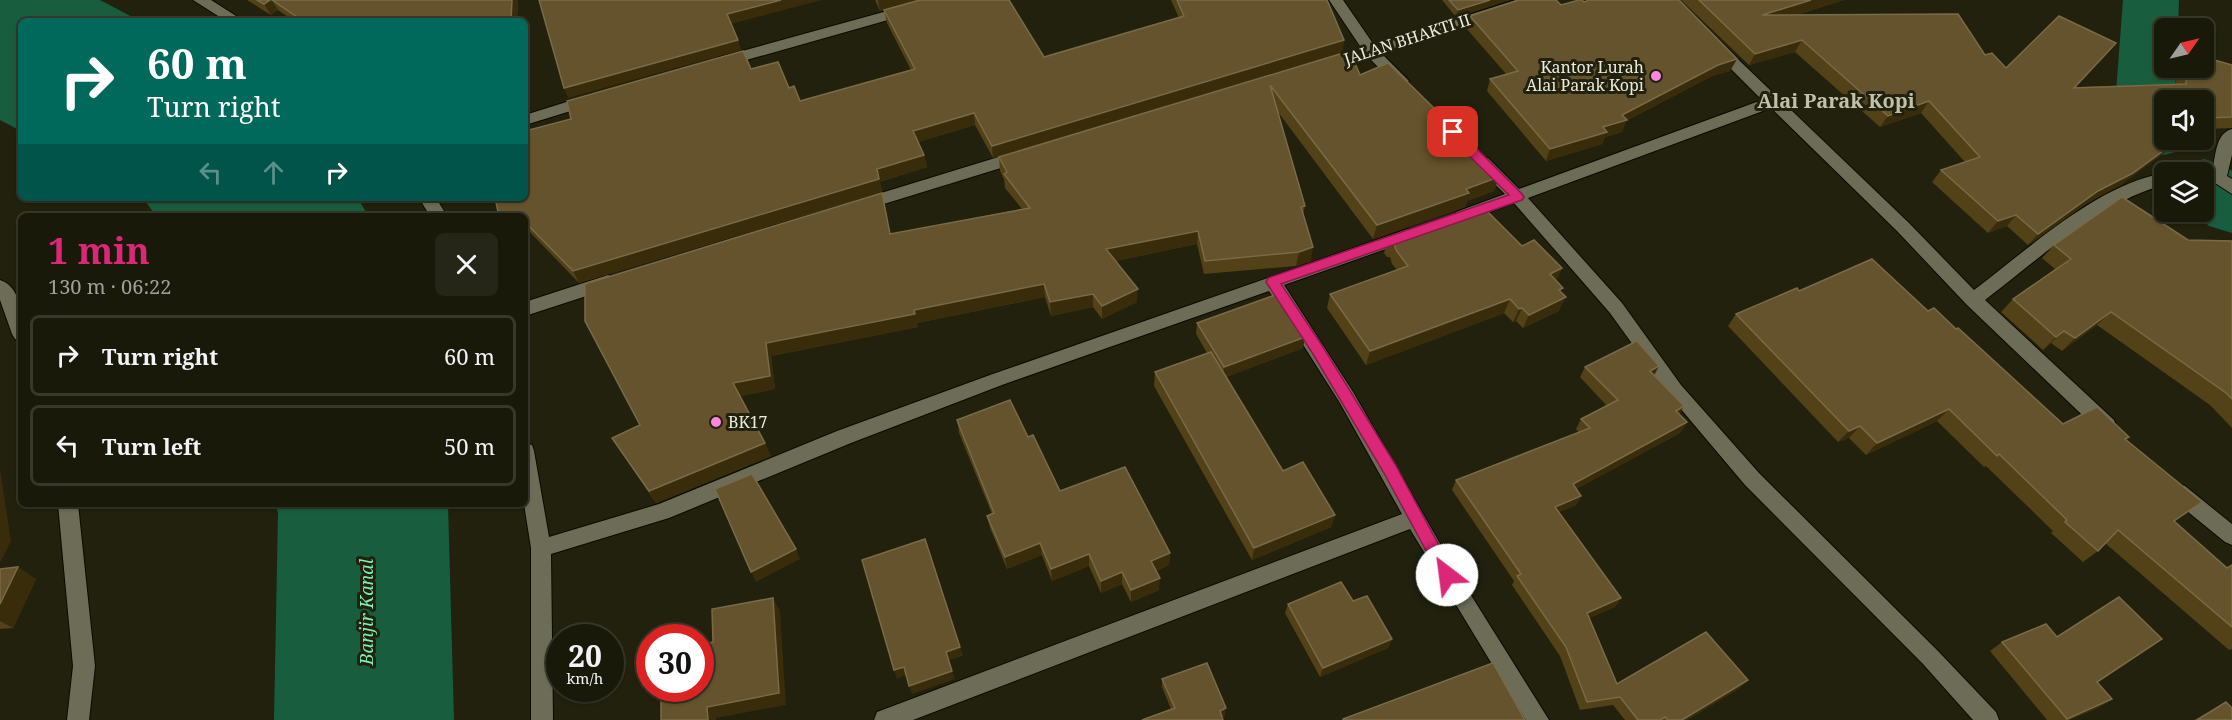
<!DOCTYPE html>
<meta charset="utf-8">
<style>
:root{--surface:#19190a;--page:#262618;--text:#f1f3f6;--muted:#9fa09c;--line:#37382b;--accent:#db2777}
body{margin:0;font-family:"Noto Serif",serif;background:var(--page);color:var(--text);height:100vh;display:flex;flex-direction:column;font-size:22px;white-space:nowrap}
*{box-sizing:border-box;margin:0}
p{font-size:20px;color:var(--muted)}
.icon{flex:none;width:33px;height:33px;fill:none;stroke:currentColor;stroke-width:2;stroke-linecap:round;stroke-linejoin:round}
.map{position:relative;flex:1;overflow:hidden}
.panel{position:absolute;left:18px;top:213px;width:510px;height:294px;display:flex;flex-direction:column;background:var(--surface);border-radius:9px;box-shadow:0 2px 4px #0004,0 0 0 2px var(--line)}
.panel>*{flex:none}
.top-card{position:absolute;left:18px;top:18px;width:510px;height:183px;border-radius:9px;box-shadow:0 2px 4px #0004,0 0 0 2px var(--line);background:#00695c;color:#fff;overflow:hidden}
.needle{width:39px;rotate:56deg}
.tools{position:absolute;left:2154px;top:18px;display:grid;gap:12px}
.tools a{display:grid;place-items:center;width:60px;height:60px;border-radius:9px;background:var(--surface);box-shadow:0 2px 4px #0004,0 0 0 2px var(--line);font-size:30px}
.speed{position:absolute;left:546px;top:624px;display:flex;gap:12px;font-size:30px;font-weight:700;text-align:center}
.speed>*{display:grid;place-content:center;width:78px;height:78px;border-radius:50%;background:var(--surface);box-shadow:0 2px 4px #0004,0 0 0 2px var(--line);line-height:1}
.speed small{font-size:15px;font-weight:400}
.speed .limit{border:9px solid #d22;background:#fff;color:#111}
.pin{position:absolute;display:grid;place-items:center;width:51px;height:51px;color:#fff;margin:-26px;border-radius:12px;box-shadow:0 3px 9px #0006}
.me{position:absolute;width:66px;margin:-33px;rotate:330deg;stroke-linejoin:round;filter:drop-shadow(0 0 4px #0008)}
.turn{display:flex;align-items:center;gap:21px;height:126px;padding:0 30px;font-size:27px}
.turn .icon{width:78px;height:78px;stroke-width:2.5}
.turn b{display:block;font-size:42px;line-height:51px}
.lanes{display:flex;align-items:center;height:57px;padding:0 30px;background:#0003;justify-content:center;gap:30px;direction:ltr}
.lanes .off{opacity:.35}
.round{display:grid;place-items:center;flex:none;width:63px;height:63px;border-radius:9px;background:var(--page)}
.summary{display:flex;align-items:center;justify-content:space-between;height:102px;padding:0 30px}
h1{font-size:36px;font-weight:700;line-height:45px;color:var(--accent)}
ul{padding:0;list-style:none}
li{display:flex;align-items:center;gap:18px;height:81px;margin:0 12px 9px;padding:0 18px;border:3px solid var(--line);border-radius:9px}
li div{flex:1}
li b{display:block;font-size:22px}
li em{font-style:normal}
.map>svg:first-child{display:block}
.water{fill:#185d3e}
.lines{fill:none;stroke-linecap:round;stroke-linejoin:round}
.river{fill:#185d3e;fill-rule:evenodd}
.minor-casing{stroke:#0b0a00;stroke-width:2}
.minor{fill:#6c6c57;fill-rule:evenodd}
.wall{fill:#534117}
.shaded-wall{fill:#382c0a}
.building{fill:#64532c;stroke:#796b48;stroke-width:1.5}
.route{fill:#db2777;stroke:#8e194d;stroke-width:1.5}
.poi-dot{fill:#fe85e0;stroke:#21210e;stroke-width:2}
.labels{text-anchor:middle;stroke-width:6;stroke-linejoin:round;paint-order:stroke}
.street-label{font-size:16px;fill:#eaeade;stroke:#21210e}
.poi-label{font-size:16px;fill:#eaeade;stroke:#21210e;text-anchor:end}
.water-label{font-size:18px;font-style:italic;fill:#7cf1b5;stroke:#21210e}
.quarter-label{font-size:20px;font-weight:bold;fill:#c1c1aa;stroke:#21210e}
</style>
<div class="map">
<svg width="2232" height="720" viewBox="0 0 2232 720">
<rect width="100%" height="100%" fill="#21210e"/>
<!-- water -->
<g class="water">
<path d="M0,0H100L140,21H21V131L0,120Z"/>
<path d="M143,198H358L368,216H156Z"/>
<path d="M276,504H448L454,720H274L278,513Z"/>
</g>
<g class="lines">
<!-- river -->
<g class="river">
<path d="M2123,0H2179L2178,28H2164V68H2176L2175,100H2164V140H2191L2186,149L2164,155L2142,149L2115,105Z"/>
<path d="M2204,159L2226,166L2232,171V233L2209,226L2195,212H2204V172H2178L2182,166Z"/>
</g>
<!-- minor casing -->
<g class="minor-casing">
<g id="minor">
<path d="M193,0H211L244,21H226Z"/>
<path d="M927,0H950L948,3L722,67L715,62L717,58Z"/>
<path d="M1329,0H1343L1374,45L1516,0H1538L1536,3L1381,53L1409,81L1401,86L1396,85L1368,57L1329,69L1324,68L1322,64L1324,60L1362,49Z"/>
<path d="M1716,41L1721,43L1909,223L1974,290C2030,248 2095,186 2164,173V185C2099,202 2038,260 1985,300L2114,420L2116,426L2114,432L2107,434L2100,432L1967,305L1897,231L1771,108L1528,198L1622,303L1681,385L1759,473L1937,650L1996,712L1999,720H1973L1923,664L1745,485L1669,395L1610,313L1514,203L1462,222L1456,220L1454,216L1456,212L1505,194L1476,166L1474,162L1476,158H1488L1519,189L1762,100L1711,49L1709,46L1711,43Z"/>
<path d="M592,94L597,95L600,99L597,103L525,125V115Z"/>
<path d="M2232,129V155L2227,176L2232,179V194L2215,183L2204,182V172H2198L2212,171C2216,157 2215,133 2232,129Z"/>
<path d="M1021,150L1027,152L1029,156L1027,160L861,211L855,209L853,205L855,201Z"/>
<path d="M419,198H436L447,216H430Z"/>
<path d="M1408,229L1414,231L1416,235L1414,239L1284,285L1353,392L1454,568L1549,720H1526L1410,529L913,720H874L877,712L885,709L1402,514L1340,403L1269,291L1002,385L851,443L669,518L551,554L553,720H531V548L524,504L525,443L532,445L534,451L549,537L659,504L837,431L990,375Z"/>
<path d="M608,275L614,277L617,282L614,287L525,316V302Z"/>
<path d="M0,280C24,288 21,321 21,341L15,339L12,334L0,300Z"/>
<path d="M2178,484L2185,486L2232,524V545L2225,542L2171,498L2168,492L2171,486Z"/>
<path d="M58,504H78L95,666L89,720H67L73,666Z"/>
</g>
</g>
<!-- minor -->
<use href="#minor" class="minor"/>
</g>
<!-- wall -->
<g class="wall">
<path d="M247,0H518L517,21H294L278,10L271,15Z"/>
<path d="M875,0H919L880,11Z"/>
<path d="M1171,0H1327L1344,40L1342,53L993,158L975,125L918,142L924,155L927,167L880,182L882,192L579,283L525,227V216H499L751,69L789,88L800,101L911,70L887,23L884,10L1044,57L1179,18Z"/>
<path d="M1442,0H1509L1456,17Z"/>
<path d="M1681,0H1844L1796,15L1985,55L2006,68L2116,43L2106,55L2075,87L2176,84L2177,68H2204L2232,65V128L2204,129V100L2122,184L2087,203L2028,245L2007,226L1988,233L1932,182L1941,170L1965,162L1921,113L1880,127L1795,52L1749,65Z"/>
<path d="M1584,2L1737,59L1730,71L1712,76L1626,121L1622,132L1605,137L1602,144L1546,161L1487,91L1490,79L1507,75L1466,28L1470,16Z"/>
<path d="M1350,51L1360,75L1492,165L1490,169L1499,177L1494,191L1467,201L1465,207L1373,239L1278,112L1305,206L1303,214L1311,261L1296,266L1204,274L1197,244L1115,261L1137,302L1102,319L1093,307L1051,316L1045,297L917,323L918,327L771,356L775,389L740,396L771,456L656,503L612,438L640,425L890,234L1022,209L1005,188L1004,179L1000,171L999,157Z"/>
<path d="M1388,239L1522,246L1562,268L1556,281L1561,292L1559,311L1523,328L1516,321L1513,322L1504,313L1366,365L1327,308L1330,294L1397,270L1392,264L1390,257H1387L1384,253Z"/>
<path d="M2188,240L2232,241V428L2210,405L2097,325L2062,351L2051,343L2043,350L2001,312L2013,299L2055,269L2042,258L2054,245Z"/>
<path d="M1799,291L1928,311L2063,424L2129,437L2125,440L2174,521L2227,568L2232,564V649L2229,650L2105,543L2098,551L2083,562L2051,533L2053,531L1986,466L1984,467L1937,421L1866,455L1849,438L1838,442L1728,326L1736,314Z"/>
<path d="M1197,323L1305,337L1303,348L1226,377L1283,471L1335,515L1331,527L1252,560L1154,386L1155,372L1207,353L1196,334Z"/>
<path d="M1659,366L1654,375L1684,406L1679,414L1687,422L1680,433L1576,489L1581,496L1576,505L1559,512L1621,598L1615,607L1589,618L1617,684L1740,688L1687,720H1625L1613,705L1580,710L1560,656L1512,585L1514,581L1452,490L1456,480L1579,433L1576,429L1581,419L1607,406L1580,377L1585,367Z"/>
<path d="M957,420L1028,437L1060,491L1170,553L1169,565L1156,571L1159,590L1131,602L1122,584L1101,593L1089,566L1052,581L1042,555L1007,569L990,528L987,516L992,514L959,433Z"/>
<path d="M0,569L36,579L13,628L0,629Z"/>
<path d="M1353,601L1392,639L1388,648L1320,677L1285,613L1288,604Z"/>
<path d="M2002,642L2097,682L2112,699L2098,708L2069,720H2047L1990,651Z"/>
<path d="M1162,679L1225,716L1222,717L1171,709L1162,687Z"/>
<path d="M2226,702L2232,720H2194Z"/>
</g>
<!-- shaded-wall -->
<g class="shaded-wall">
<path d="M270,0H272L278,10L271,15L264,4Z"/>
<path d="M512,0H518L517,21H511Z"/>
<path d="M781,0H822L731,24L727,14Z"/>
<path d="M878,0H919L880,11Z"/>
<path d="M1490,0H1509L1456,17L1458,10Z"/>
<path d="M1811,0H1844L1755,27L1762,15Z"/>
<path d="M738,40L741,50L568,98L564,88Z"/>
<path d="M1344,40L1342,53L993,158L992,146Z"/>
<path d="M1802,40L1795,52L1749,65L1755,54Z"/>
<path d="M2116,43L2106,55L2064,99L2074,88Z"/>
<path d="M1737,59L1730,71L1712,76L1626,121L1622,132L1605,137L1602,144L1546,161L1550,149L1603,127L1622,115L1718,65Z"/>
<path d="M1929,101L1921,113L1880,127L1888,116Z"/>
<path d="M974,113L975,125L915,143L913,131Z"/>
<path d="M2178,140H2182L2122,184L2087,203L2028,245L2038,234L2098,191Z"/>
<path d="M924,155L927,167L880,182L882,192L579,283L573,271L877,169Z"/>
<path d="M1499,177L1494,191L1467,201L1465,207L1373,239L1377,225Z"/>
<path d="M2016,215L2007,226L1988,233L1998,221Z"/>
<path d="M1198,231L1197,244L1106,263V249Z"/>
<path d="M1313,247L1311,261L1296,266L1299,252Z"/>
<path d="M1562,268L1556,282L1550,274Z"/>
<path d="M1044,284L1045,297L917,323L918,327L771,356L775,389L739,396L733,383L766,343L914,310Z"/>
<path d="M1138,289L1137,302L1102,319V306Z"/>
<path d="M1093,294V307L1051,316L1050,302Z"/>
<path d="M1566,297L1559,311L1523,328L1529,315Z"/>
<path d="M1510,299L1504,313L1366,365L1370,351Z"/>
<path d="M1522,308L1516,321L1513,322L1519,309Z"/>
<path d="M2111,312L2097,325L2062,351L2075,338Z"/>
<path d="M2064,331L2051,343L2043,350L2056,337Z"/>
<path d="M1305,337L1303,348L1223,378L1224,367Z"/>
<path d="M1659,366L1653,377L1650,371Z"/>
<path d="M1684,406L1677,416L1676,411Z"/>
<path d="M1949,409L1937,421L1866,455L1877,443Z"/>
<path d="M1687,422L1680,433L1567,494L1573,484Z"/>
<path d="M1860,426L1849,438L1838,442L1849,431Z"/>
<path d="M765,443L771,456L656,503L649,491Z"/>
<path d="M0,469L11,541L0,563Z"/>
<path d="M1581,496L1576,505L1549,516L1555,507Z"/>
<path d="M1335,515L1331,527L1252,560L1254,548Z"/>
<path d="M1040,543L1042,555L1007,569L1005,557Z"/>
<path d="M796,549L800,559L756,582L751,572Z"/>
<path d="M1170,553L1169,565L1150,573L1151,561Z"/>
<path d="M1089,554V566L1052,581L1051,569Z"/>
<path d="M18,567L36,579L13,628L0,621V604Z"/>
<path d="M1122,572V584L1101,593V581Z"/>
<path d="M1160,578L1159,590L1131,602V590Z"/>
<path d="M773,598L780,611L786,705L716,718V720H708L707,707Z"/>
<path d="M1621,598L1615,607L1581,622L1587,613Z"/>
<path d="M1392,639L1388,648L1320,677L1323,668Z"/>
<path d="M960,647L963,656L949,660L946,652Z"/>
<path d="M904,667L907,675L897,679L894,670Z"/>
<path d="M952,671L955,679L912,694L909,686Z"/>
<path d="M1748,680L1740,688L1687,720H1682Z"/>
<path d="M2112,699L2098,708L2069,720H2066Z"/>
<path d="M1226,708L1225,716L1218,719L1220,711Z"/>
</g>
<!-- building -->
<g class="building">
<path d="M257,0H270L264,4Z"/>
<path d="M272,0H512L511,21H303Z"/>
<path d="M539,0H781L727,14L738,40L564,88Z"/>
<path d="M920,0H1009L1044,57L1184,16L1177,0H1327L1344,40L992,146L974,113L913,131L924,155L877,169L879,179L573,271L525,222V216H519L517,214L513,216H499L495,198H525V131L571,119L567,101L743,51L751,69L778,62L789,88L794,86L800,101L915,69L884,10Z"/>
<path d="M1449,0H1490L1458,10Z"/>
<path d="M1519,0H1556L1561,5L1579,0H1582L1584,2L1589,0H1679L1737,59L1718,65L1622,115L1627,120L1603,127L1607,132L1550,149L1490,79L1518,71L1470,16Z"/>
<path d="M1699,0H1811L1762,15L1958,14L1985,55L1992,53L2006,68L2059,16L2116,43L2074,88L2186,84L2187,68H2204V57L2232,65V117L2207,118L2204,120V100H2164V140H2178L2133,173L2098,191L2038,234L2016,215L1998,221L1941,170L1980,157L1929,101L1888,116L1802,40L1755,54Z"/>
<path d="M1350,51L1360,75L1388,63L1492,165L1487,166L1499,177L1466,189L1469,193L1377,225L1270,85L1305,206L1301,207L1313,247L1299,252L1205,261L1198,231L1106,249L1138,289L1102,306L1093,294L1050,302L1044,284L914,310L915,314L766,343L770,376L733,383L765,443L649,491L612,438L640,425L585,321V284L882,193L890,234L1030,208L1004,174L1007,172L999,157Z"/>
<path d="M2122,197L2188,240L2232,241V399L2226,393L2111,312L2075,338L2064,331L2056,337L2013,299L2071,259L2054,245Z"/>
<path d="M1482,206L1522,246L1534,240L1562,268L1550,274L1563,288L1559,290L1566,297L1529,315L1522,308L1519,309L1510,299L1370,351L1330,294L1408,266L1396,250L1394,243H1391L1388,239Z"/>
<path d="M1872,259L1928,311L1934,308L1956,329L1958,328L2063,424L2097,407L2129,437L2125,439L2202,502L2174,521L2227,568L2232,565V627L2118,530L2098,551L2065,522L2067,520L1999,454L1997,456L1949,409L1877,443L1860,426L1849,431L1736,314L1797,288L1799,291Z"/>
<path d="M1278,294L1305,337L1224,367L1197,323Z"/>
<path d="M1637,341L1659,366L1650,371L1684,406L1676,411L1687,422L1573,484L1581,496L1555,507L1621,598L1587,613L1617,684L1706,632L1748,680L1682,720H1668L1665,717L1660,720H1638L1620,697L1587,702L1566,647L1517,576L1521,574L1456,480L1590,428L1581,419L1618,400L1585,367Z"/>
<path d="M1211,352L1283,471L1303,462L1335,515L1254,548L1155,372Z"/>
<path d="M1010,400L1028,437L1033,435L1060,491L1125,467L1170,553L1151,561L1160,578L1131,590L1122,572L1101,581L1089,554L1051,569L1040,543L1005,557L987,516L994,513L957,420Z"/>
<path d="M752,474L796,549L751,572L715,489Z"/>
<path d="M925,539L960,647L946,652L952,671L909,686L904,667L894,670L862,560Z"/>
<path d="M18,567L0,604V569Z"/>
<path d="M1341,582L1353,601L1367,596L1392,639L1323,668L1288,604Z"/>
<path d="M2119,597L2162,639L2097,682L2112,699L2067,719L2002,642L2046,624L2057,637Z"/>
<path d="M773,598L779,693L707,707L708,720H661V688H700V645L713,642L712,609Z"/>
<path d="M1207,663L1226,708L1220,711L1223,720H1142L1175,708L1162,679Z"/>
<path d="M1493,663L1525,720H1343V719Z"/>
<path d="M2226,702L2232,708V720H2197Z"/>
</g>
<!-- route -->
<path class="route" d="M1453,128L1457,129L1522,194L1524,197L1522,200L1281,284L1323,347L1395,464L1455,575L1452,580L1447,582L1442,580L1384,473L1313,354L1266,282L1268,278L1509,195L1448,135V129Z"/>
<!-- markers -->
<g class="poi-dot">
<circle cx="1656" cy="76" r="6"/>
<circle cx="716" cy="422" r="6"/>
</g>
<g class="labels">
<!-- street labels -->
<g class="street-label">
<text transform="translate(1407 39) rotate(-18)" y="6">JALAN BHAKTI II</text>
</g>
<!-- poi labels -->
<g class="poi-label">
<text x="1644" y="73">Kantor Lurah<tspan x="1644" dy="18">Alai Parak Kopi</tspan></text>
<text x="728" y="428" text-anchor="start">BK17</text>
</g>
<!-- water labels -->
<g class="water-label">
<text transform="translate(367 612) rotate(-90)" y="6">Banjir Kanal</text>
</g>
<!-- quarter labels -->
<g class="quarter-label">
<text x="1836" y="108">Alai Parak Kopi</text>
</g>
</g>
</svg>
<div class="tools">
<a><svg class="needle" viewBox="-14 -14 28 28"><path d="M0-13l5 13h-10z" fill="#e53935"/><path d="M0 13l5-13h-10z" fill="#9fa09c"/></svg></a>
<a><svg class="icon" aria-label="sound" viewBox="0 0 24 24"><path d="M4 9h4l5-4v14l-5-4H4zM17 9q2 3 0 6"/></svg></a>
<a><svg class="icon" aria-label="layers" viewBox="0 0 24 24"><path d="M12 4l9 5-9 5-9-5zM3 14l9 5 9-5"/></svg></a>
</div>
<div class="speed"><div>20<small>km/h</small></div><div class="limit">30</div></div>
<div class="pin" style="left:1453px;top:132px;background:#d93025"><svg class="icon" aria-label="arrive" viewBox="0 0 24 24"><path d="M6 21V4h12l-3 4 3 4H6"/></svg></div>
<svg class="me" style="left:1447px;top:575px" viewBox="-20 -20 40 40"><circle r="19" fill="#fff"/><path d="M0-13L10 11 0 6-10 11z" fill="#db2777"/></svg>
<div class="top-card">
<div class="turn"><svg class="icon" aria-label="right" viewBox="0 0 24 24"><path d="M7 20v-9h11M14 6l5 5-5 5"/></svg><div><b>60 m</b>Turn right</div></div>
<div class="lanes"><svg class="icon off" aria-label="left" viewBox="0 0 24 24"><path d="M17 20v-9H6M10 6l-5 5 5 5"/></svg><svg class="icon off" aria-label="ahead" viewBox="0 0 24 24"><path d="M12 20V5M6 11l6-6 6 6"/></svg><svg class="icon" aria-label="right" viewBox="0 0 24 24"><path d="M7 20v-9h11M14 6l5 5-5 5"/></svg></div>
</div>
<section class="panel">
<div class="summary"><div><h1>1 min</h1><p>130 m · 06:22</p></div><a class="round"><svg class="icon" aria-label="close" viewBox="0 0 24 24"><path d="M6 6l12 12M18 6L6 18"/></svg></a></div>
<ul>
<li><svg class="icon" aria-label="right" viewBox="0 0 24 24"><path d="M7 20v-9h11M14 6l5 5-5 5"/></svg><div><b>Turn right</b></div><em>60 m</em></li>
<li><svg class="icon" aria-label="left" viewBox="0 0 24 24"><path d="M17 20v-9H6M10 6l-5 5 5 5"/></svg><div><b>Turn left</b></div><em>50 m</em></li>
</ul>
</section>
</div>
